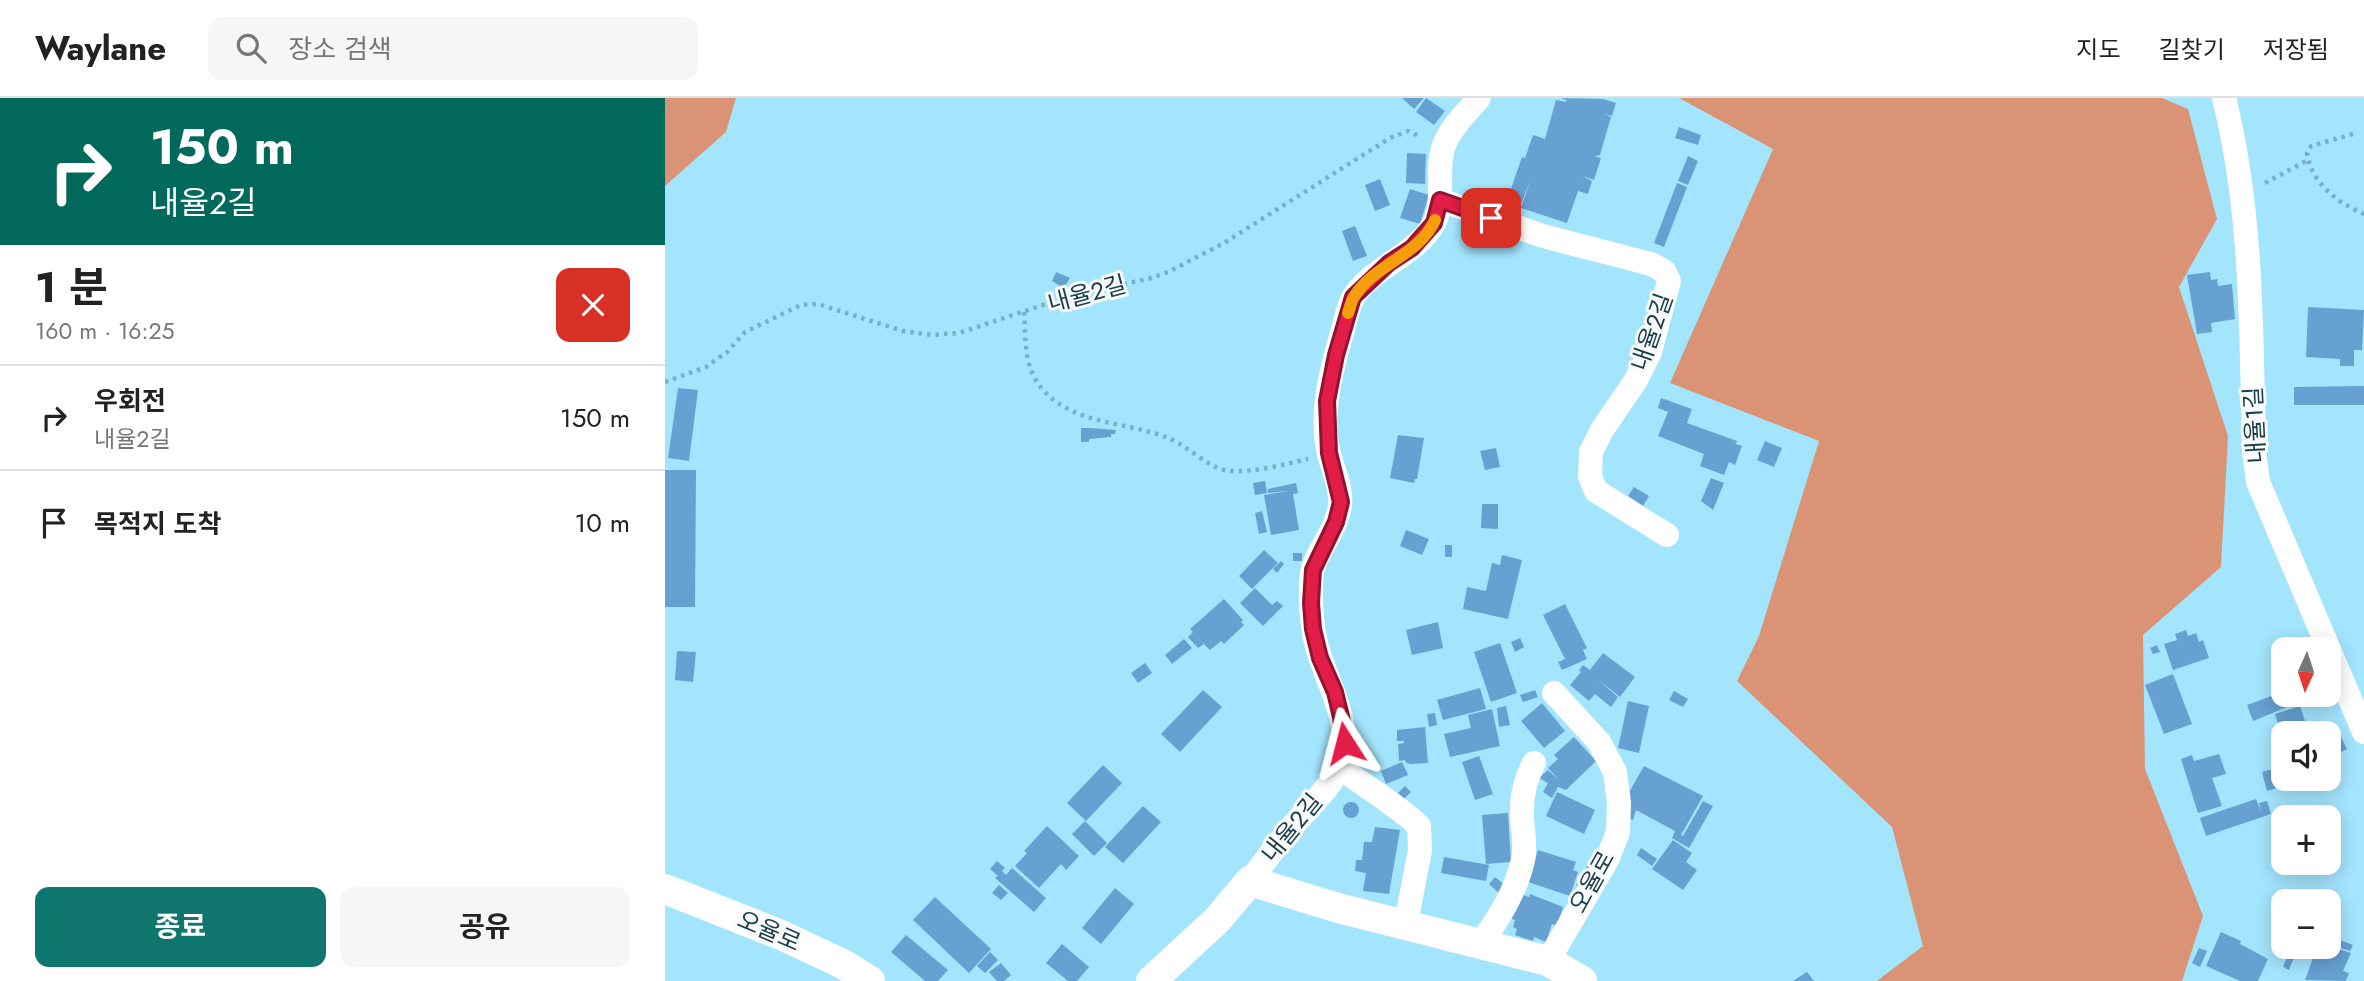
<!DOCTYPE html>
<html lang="ko">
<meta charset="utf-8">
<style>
:root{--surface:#fff;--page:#f6f6f6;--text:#222;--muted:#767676;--line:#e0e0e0;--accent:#0f766e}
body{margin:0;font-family:Jost,"Noto Sans KR",sans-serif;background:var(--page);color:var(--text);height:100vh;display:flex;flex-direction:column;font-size:26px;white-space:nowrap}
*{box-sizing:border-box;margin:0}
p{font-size:23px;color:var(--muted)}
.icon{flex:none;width:38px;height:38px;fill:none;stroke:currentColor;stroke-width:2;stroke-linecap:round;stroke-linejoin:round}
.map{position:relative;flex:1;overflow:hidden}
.drawer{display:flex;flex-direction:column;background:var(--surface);width:665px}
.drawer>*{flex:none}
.banner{background:#00695c;color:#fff;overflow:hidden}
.needle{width:46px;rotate:183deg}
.tools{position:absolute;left:1606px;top:539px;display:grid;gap:14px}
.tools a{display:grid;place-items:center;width:70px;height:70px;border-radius:14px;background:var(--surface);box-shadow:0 4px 18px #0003;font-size:35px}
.pin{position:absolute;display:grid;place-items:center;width:60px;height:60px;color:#fff;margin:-30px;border-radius:14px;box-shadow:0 4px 10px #0006}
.me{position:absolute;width:77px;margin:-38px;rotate:351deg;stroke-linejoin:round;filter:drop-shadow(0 0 5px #0008)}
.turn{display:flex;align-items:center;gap:24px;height:147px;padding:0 35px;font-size:32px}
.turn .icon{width:91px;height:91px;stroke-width:2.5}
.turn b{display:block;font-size:49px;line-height:60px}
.round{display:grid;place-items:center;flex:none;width:74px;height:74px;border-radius:14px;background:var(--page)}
.head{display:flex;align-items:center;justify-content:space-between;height:119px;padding:0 35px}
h1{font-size:42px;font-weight:700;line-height:52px}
.button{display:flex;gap:14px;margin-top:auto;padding:14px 35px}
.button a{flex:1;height:80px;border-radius:14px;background:var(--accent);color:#fff;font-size:28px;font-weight:700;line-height:80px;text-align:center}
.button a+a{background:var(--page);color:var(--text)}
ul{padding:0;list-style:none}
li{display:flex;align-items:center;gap:21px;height:105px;padding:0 35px;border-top:2px solid var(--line)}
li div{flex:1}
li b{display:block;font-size:26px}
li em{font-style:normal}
header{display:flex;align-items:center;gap:42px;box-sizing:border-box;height:98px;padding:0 35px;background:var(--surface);border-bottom:2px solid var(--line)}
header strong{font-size:33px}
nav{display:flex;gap:38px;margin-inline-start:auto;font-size:24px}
.search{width:490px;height:63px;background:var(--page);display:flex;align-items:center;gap:18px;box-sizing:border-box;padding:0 24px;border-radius:14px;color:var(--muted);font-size:26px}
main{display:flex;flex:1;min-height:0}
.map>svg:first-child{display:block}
.forest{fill:#da9475}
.building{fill:#66a1d2}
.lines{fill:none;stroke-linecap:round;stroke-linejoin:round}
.path{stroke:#78b0c5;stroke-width:4.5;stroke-dasharray:3.5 5;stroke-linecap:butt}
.minor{stroke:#fff;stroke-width:24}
.tertiary{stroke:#fff;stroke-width:30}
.route-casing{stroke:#92132f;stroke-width:18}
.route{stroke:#e11d48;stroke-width:12}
.slow{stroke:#f59e0b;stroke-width:12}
.labels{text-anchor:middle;stroke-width:6;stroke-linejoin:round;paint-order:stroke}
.street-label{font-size:24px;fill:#1a3d4a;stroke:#fafafa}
</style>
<header>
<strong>Waylane</strong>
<div class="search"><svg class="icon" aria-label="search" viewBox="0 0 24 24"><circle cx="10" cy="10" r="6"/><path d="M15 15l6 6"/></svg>장소 검색</div>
<nav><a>지도</a><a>길찾기</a><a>저장됨</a></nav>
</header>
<main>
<section class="drawer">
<div class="banner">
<div class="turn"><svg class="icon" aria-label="right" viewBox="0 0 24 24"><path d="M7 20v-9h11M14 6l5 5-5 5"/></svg><div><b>150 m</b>내율2길</div></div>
</div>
<div class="head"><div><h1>1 분</h1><p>160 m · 16:25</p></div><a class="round" style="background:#d93025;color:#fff"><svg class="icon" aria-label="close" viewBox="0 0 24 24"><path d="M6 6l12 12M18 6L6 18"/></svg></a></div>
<ul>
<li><svg class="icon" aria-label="right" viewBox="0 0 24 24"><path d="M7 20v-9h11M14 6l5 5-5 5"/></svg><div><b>우회전</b><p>내율2길</p></div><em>150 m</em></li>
<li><svg class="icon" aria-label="arrive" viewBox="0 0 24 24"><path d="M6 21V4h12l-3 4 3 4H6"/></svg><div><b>목적지 도착</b></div><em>10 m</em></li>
</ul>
<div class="button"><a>종료</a><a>공유</a></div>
</section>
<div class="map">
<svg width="1699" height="883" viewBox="0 0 1699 883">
<rect width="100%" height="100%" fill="#a4e5fe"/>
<!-- forest -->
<g class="forest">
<path d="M0,0H71L61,34L0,88Z"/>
<path d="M1014,0H1497L1523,11L1552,121L1514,189L1563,338L1556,469L1478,537L1480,671L1538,818L1517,883H1212L1258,848L1227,729L1072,583L1094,538L1154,343L1005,285L1108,51Z"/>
</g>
<!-- building -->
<g class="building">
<path d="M737,0H759L749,11Z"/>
<path d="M761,0L780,13L769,27L751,14Z"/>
<path d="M896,0L938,1L951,5L947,18L940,16L946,19L935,57L929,58L936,60L929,82L917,78L927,83L923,96L913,93L902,125L856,110L865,83L855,109L841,105L857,59L860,60L868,37L880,41L891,2L901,4V2Z"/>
<path d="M1014,29L1036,37L1033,47L1010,40Z"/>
<path d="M742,55L761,56L760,86L741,85Z"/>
<path d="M1023,58L1033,63L1023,87L1013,83Z"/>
<path d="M715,81L725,107L710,113L700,87Z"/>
<path d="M1012,85L1022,89L999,149L989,145Z"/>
<path d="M745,91L764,97L755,126L735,120Z"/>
<path d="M690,128L702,158L688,163L677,133Z"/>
<path d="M391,174L405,180L399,190L387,183Z"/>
<path d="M1545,174L1546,182L1552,181L1553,188L1567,186L1570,221L1546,225L1547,234L1532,236L1522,177Z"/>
<path d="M1643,209L1699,212L1697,252H1689V268H1675V261L1641,259Z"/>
<path d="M1699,288V307H1629V289Z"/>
<path d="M13,290L33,292L24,363L3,360Z"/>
<path d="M996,300L1027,311L1022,325L1072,343L1071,346L1077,348L1070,367L1064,364L1059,377L1035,368L1039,356L993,338L1003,314L993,310Z"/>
<path d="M416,330H426L451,332L450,336H446V339L424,341V344H416Z"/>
<path d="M733,337L759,340L752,381H750L749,385L725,380Z"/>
<path d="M1100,343L1117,350L1109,369L1092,362Z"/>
<path d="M831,350L835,369L820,372L815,353Z"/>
<path d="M0,372H31L30,509H0Z"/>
<path d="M1046,380L1059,385L1048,412L1036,403Z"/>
<path d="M600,383L602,395L590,397L588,385Z"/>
<path d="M631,385L633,395L628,396L634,432L606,437L599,397L623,393L603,395V391Z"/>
<path d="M969,389L984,398L978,408L963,398Z"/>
<path d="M817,406H833V431L816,430Z"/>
<path d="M597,413L602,434L594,436L590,415Z"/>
<path d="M741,432L764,441L757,457L735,448Z"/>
<rect x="780" y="447" width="7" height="12"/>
<path d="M599,452L613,465L587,491L574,478Z"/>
<rect x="628" y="455" width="9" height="8"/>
<path d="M837,457L857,462L843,521L798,511L802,489L821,493L827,465L835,467Z"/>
<path d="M616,463L619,466L612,475L608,471Z"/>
<path d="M590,490L607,507L612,503L618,508L598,528L575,505Z"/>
<path d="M559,501L578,522L576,524L579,527L559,546L556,543L545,552L539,546L533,550L523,539L528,534L525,531Z"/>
<path d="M900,506L922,550L918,552L922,561L897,572L893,564L900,561L878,517Z"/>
<path d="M773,524L778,550L747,557L741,532Z"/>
<path d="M1521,532L1523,538L1531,535L1534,544L1538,542L1544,560L1508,572L1499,546L1512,542L1510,536Z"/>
<path d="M855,540L859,549L850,554L846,544Z"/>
<path d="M519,541L527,550L507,566L500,557Z"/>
<path d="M835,545L852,595L826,604L809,554Z"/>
<path d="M1492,547L1495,554L1488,556L1485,550Z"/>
<path d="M12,553L31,554L28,584L10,582Z"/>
<path d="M938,555L970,579L955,599L932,581L953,599L946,609L930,596L924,603L905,587L916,574L914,572L918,567L925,572Z"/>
<path d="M480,565L487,575L473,585L466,575Z"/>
<path d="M1508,576L1527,626L1499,636L1480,587Z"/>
<path d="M815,590L821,611L778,622L772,602Z"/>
<path d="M538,592L557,609L515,654L496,636Z"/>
<path d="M870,592L873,599L858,604L855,597Z"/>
<path d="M1009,593L1023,601L1018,609L1004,602Z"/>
<path d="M1609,597L1610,600L1619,597L1622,609L1588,623L1582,607Z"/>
<path d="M963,603L984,608L974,655L953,650Z"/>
<path d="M877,605L900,633L879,650L856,623Z"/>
<path d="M841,608L845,627L834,629L832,610Z"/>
<path d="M1635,608L1644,635H1619L1618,643L1610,616Z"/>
<path d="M827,611L835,648L785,659L779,636L806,630L803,617Z"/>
<path d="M770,615L772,627L764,629L762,616Z"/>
<path d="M760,629L763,665L746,666L741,665L740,662L734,663L733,646L739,645V643H732V632Z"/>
<path d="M909,639L931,663L901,692L893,689L887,700L878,694L883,685L874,680L883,672L894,682L883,670L893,661L889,657Z"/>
<path d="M1676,639L1682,651L1664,660V646Z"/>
<path d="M1554,656L1561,676L1547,680L1557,708L1533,715L1516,661L1527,657L1529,663Z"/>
<path d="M814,658L828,696L810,702L797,664Z"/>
<path d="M737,664L743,677L721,686L716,673Z"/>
<path d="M438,667L457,685L421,723L402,705Z"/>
<path d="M979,668L1038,698L1016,737L1018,738L1038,703L1048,708L1024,750L1007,740L1010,733L971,712L968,722L959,719L962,698Z"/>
<path d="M1619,668V681H1640L1602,693L1597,674Z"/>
<path d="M740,688L746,694L739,701L733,695Z"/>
<path d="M892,694L930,712L919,736L881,718Z"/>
<path d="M1591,701L1596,713L1594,705L1602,703L1606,716L1541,738L1535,720Z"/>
<circle cx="686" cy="712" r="8"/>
<path d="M478,708L496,724L458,765L440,749Z"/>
<path d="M843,715L846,764L821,766L817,717Z"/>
<path d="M420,723L442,745L429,758L407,736Z"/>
<path d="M382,728L414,758L401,772L396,766L374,790L350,768L362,755L359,753Z"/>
<path d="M710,729L735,732L724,796L698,793L701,775L690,773L691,762H697L699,744H707Z"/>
<path d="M1008,742L1027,755L1021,764L1032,772L1018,792L987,771Z"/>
<path d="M976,750L992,761L987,768L972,757Z"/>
<path d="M873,752L911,764L908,772L913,774L905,798L863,784Z"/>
<path d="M779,759L824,767L821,783L776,775Z"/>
<path d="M332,763L340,770L337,773L341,777L347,770L381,800L369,814L330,780L333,778L325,771Z"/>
<path d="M925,764L931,766L919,790L911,787Z"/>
<path d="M830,779L841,788L834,795L824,786Z"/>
<path d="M334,787L343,795L336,802L327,795Z"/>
<path d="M450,790L469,806L436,846L417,830Z"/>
<path d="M853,795L864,799L865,796L898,809L892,828L887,826L881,844L869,839L868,843L850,837L852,831L848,829L850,822L845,820Z"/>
<path d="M270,799L326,851L304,875L248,822Z"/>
<path d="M1556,834L1576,843L1575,846L1603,861L1593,883H1575L1541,868Z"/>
<path d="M241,837L283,872L273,883H260L226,854Z"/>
<path d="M1664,838L1688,847L1685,853L1664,846Z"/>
<path d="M397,846L424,869L412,883H403L381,865Z"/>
<path d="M1664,848L1686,855L1678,873L1684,875L1681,883L1640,882L1652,849Z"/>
<path d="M1626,849H1633L1624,872L1618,869Z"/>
<path d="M1534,850L1542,853L1535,869L1527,865Z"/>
<path d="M325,854L333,862L320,875L312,868Z"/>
<path d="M336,865L346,877L339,883H332L324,874Z"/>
<path d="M1142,874L1149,883H1128Z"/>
</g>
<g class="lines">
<!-- path -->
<g class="path">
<path d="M1688,36L1646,48L1642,55C1646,85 1673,105 1699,116"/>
<path d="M1600,85L1643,62"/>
<path d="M359,214C361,244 358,271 380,294C411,327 464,324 503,340C524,348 542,370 564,373C585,375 622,366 643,361"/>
<path d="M0,284L41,269L62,254L80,234L136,207L153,206L238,233L267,237L294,235L414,195L483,181L503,174L559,145L725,40L743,33L756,39"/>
</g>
<!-- minor -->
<g class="minor">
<path d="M1559,0C1588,116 1586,234 1589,353L1593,384L1699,634"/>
<path d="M775,102L878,138L986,166L999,173L1004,183L985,254L971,282L937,332L926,354L925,378L931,393L1002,437"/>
<path d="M675,669C701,690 730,705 754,728L755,752L741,825"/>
<path d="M585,783C598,766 610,749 623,733C637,717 670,685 676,666C690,617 653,576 648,528C646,511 644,487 648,470C655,448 672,431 675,407C677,390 668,372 664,356C654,314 667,270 678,231C681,221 683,209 688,200C704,171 753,156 769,125C781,101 770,71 779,47C786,29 802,14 814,0"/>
<path d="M816,845C834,820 851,793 858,762C862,746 856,729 857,712C857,694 861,681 869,665"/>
<path d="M883,863L942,762L953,734L954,705L950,674L934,644L889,595"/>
</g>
<!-- tertiary -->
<g class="tertiary">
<path d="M0,791L116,837L178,866L205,883"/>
<path d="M486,883L552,822L585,783L673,810L883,863L917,883"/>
</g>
</g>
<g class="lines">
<!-- route casing -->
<g class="route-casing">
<path id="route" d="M680,645L676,619L670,594L655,560L648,531L646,505L648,472L671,424L676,404L664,355L662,303L671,257L688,199L724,165L747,150L769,125L775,102L826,120"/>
</g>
<!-- route -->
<use href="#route" class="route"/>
<!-- slow -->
<path class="slow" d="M683,215C685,210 686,203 689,199C708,167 755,157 770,122"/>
</g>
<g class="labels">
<!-- street labels -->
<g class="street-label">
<text transform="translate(422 196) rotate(-15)" y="8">내율2길</text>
<text transform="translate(987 234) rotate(-71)" y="8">내율2길</text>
<text transform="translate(1590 327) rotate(-93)" y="8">내율1길</text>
<text transform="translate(627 730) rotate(-51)" y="8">내율2길</text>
<text transform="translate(927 784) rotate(-61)" y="8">오율로</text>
<text transform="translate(104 833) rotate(23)" y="8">오율로</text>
</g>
</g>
</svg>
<div class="tools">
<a><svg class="needle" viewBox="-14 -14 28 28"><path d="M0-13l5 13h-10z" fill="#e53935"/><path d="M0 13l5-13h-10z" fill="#767676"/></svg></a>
<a><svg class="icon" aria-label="sound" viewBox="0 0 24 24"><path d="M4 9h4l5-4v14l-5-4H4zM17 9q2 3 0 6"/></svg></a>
<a>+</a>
<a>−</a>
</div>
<div class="pin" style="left:826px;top:120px;background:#d93025"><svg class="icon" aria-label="arrive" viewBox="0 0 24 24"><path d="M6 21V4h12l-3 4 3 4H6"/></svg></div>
<svg class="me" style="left:680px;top:645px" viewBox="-20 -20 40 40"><path d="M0-17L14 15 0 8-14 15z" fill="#e11d48" stroke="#fff" stroke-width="4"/></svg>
</div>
</main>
